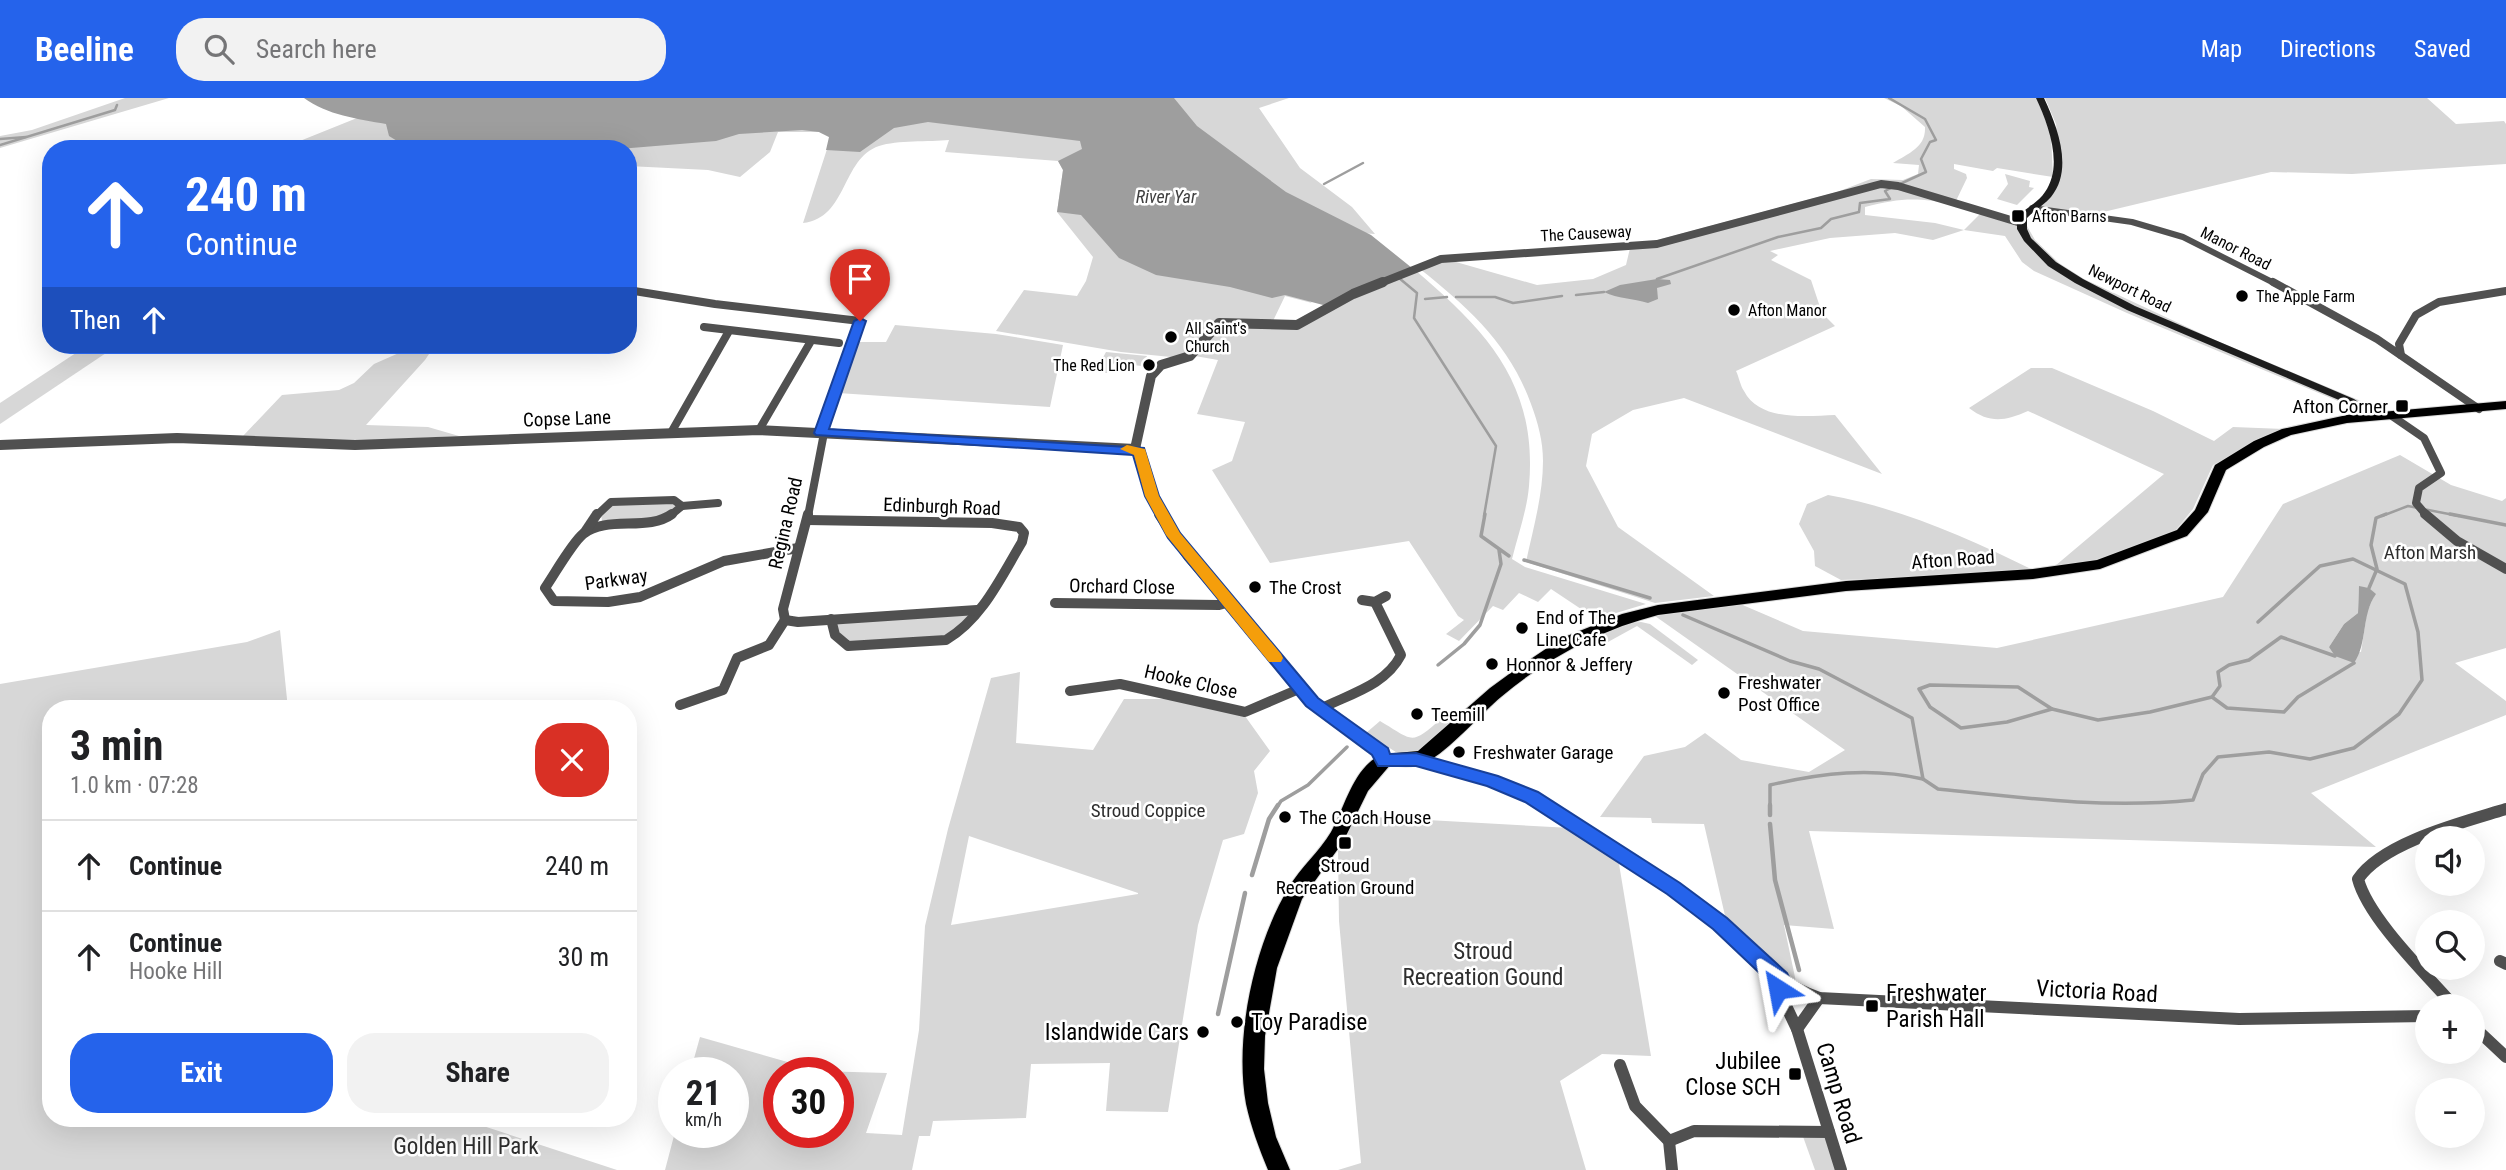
<!DOCTYPE html>
<meta charset="utf-8">
<style>
:root{--surface:#fff;--page:#f2f2f2;--text:#202124;--muted:#757577;--line:#e0e0e0;--accent:#2563eb}
body{margin:0;font-family:"Roboto Condensed",sans-serif;background:var(--page);color:var(--text);height:100vh;display:flex;flex-direction:column;font-size:26px;white-space:nowrap}
*{box-sizing:border-box;margin:0}
p{font-size:23px;color:var(--muted)}
.icon{flex:none;width:38px;height:38px;fill:none;stroke:currentColor;stroke-width:2;stroke-linecap:round;stroke-linejoin:round}
.map{position:relative;flex:1;overflow:hidden}
.details{position:absolute;left:42px;top:602px;width:595px;height:427px;display:flex;flex-direction:column;background:var(--surface);border-radius:28px;box-shadow:0 7px 28px #0002}
.details>*{flex:none}
.top-card{position:absolute;left:42px;top:42px;width:595px;height:214px;border-radius:28px;box-shadow:0 7px 28px #0002;background:#2563eb;color:#fff;overflow:hidden}
.tools{position:absolute;left:2415px;top:728px;display:grid;gap:14px}
.tools a{display:grid;place-items:center;width:70px;height:70px;border-radius:50%;background:var(--surface);box-shadow:0 7px 28px #0002;font-size:35px}
.speed{position:absolute;left:658px;top:959px;display:flex;gap:14px;font-size:35px;font-weight:700;text-align:center}
.speed>*{display:grid;place-content:center;width:91px;height:91px;border-radius:50%;background:var(--surface);box-shadow:0 7px 28px #0002;line-height:1}
.speed small{font-size:18px;font-weight:400}
.speed .limit{border:10px solid #d22;background:#fff;color:#111}
.pin{position:absolute;display:grid;place-items:center;width:60px;height:60px;color:#fff;margin:-72px -30px;border-radius:50% 50% 50% 0;rotate:-45deg;box-shadow:0 0 7px #0007}
.pin .icon{rotate:45deg}
.me{position:absolute;width:77px;margin:-38px;rotate:326deg;stroke-linejoin:round;filter:drop-shadow(0 0 5px #0008)}
.turn{display:flex;align-items:center;gap:24px;height:147px;padding:0 28px;font-size:32px}
.turn .icon{width:91px;height:91px;stroke-width:2.5}
.turn b{display:block;font-size:49px;line-height:60px}
.then{display:flex;align-items:center;height:66px;padding:0 28px;background:#0003;gap:14px;font-size:26px}
.round{display:grid;place-items:center;flex:none;width:74px;height:74px;border-radius:28px;background:var(--page)}
.summary{display:flex;align-items:center;justify-content:space-between;height:119px;padding:0 28px}
h1{font-size:42px;font-weight:700;line-height:52px}
.action{display:flex;gap:14px;margin-top:auto;padding:14px 28px}
.action a{flex:1;height:80px;border-radius:28px;background:var(--accent);color:#fff;font-size:28px;font-weight:700;line-height:80px;text-align:center}
.action a+a{background:var(--page);color:var(--text)}
ul{padding:0;list-style:none}
li{display:flex;align-items:center;gap:21px;height:91px;padding:0 28px;border-top:2px solid var(--line)}
li div{flex:1}
li b{display:block;font-size:26px}
li em{font-style:normal}
header{display:flex;align-items:center;gap:42px;box-sizing:border-box;height:98px;padding:0 35px;background:var(--accent);color:#fff}
header strong{font-size:33px}
nav{display:flex;gap:38px;margin-inline-start:auto;font-size:24px}
.search{width:490px;height:63px;background:var(--page);display:flex;align-items:center;gap:18px;box-sizing:border-box;padding:0 24px;border-radius:28px;color:var(--muted);font-size:26px}
.map>svg:first-child{display:block}
.green{fill:#d7d7d7;fill-rule:evenodd}
.water{fill:#9e9e9e}
.lines{fill:none;stroke-linecap:round;stroke-linejoin:round}
.stream-far2{stroke:#9e9e9e;stroke-width:2.5}
.stream-far1{stroke:#9e9e9e;stroke-width:3.5}
.stream{stroke:#9e9e9e;stroke-width:4.5}
.primary-casing{stroke:#dbdbdb;stroke-width:2}
.minor-far3{stroke:#505050;stroke-width:6}
.minor-far2{stroke:#505050;stroke-width:8}
.minor-far1{stroke:#505050;stroke-width:10}
.minor{stroke:#505050;stroke-width:12}
.tertiary-far2{stroke:#505050;stroke-width:8}
.tertiary-far1{stroke:#505050;stroke-width:10}
.tertiary{stroke:#505050;stroke-width:12}
.secondary{fill:#1d1d1d;fill-rule:evenodd}
.primary{fill:#000;fill-rule:evenodd}
.route{fill:#2563eb;stroke:#184099;stroke-width:2}
.slow{fill:#f59e0b}
.poi-dot{fill:#000;stroke:#fff;stroke-width:2.5}
.labels{text-anchor:middle;stroke-width:5;stroke-linejoin:round;paint-order:stroke}
.far-poi-label{font-size:16px;fill:#000;stroke:#fff;text-anchor:start}
.far-street-label{font-size:16px;fill:#000;stroke:#fff}
.far-water-label{font-size:18px;font-style:italic;fill:#3f3f3f;stroke:#fff}
.poi-label{font-size:19px;fill:#000;stroke:#fff;text-anchor:start}
.street-label{font-size:19px;fill:#000;stroke:#fff}
.park-label{font-size:19px;fill:#2e2e2e;stroke:#fff}
.near-park-label{font-size:23px;fill:#2e2e2e;stroke:#fff}
.near-street-label{font-size:23px;fill:#000;stroke:#fff}
.near-poi-label{font-size:23px;fill:#000;stroke:#fff;text-anchor:start}
</style>
<header>
<strong>Beeline</strong>
<div class="search"><svg class="icon" aria-label="search" viewBox="0 0 24 24"><circle cx="10" cy="10" r="6"/><path d="M15 15l6 6"/></svg>Search here</div>
<nav><a>Map</a><a>Directions</a><a>Saved</a></nav>
</header>
<div class="map">
<svg width="2506" height="1072" viewBox="0 0 2506 1072">
<rect width="100%" height="100%" fill="#fff"/>
<!-- green -->
<g class="green">
<path d="M125,0H169L0,50V38L32,32Z"/>
<path d="M550,0L867,22L1061,0L1312,205L1285,198L1272,225L1228,222L1190,256L1181,260L1121,254L996,233L1024,192L1077,198L1086,183L1093,159L1057,114L1063,72L1058,63L945,54L949,42C929,44 897,42 879,48C841,61 848,120 803,125L829,45V39L819,34H778L770,54L740,79L708,72L628,68V51H280L357,20Z"/>
<path d="M1135,0H1289L1259,10L1300,70L1352,109L1375,136L1347,134Z"/>
<path d="M1884,0H2037L2051,37L2053,79L1997,70L1993,73L1954,66V71L1966,76L1967,80L1954,107C1918,99 1900,100 1865,109V117L1935,125L1964,132L1981,115L2027,128L2035,142L2059,165L2084,181L2215,242L2361,303L2345,306L2127,215L2034,173L2022,164L2005,138L1964,132L1933,142L1895,135L1830,140L1770,153L1778,157L1771,162L1811,182L1822,215L1835,228L1736,273C1739,279 1740,287 1744,293C1760,324 1807,318 1835,317L1882,376L1684,300L1633,312L1592,336L1586,368L1618,429L1714,498L1655,505L1526,464C1533,431 1543,397 1543,363C1543,343 1538,325 1531,306C1510,247 1468,209 1420,171L1449,162L1537,187L1593,181L1626,167L1631,146L1650,144L1837,94L1871,81L1903,82L1918,76L1919,67L1893,65C1909,55 1926,49 1925,29L1901,8Z"/>
<path d="M2045,0H2427L2456,26L2504,23L2506,26V66L2352,76L2271,74L2095,116L2040,109L2061,70L2056,26Z"/>
<path d="M2005,76L2030,83L2029,89L2034,90L2017,107L1997,101L2008,86Z"/>
<path d="M1415,172C1487,233 1538,287 1529,388C1527,412 1518,437 1512,461L1525,469L1646,506L1596,521L1551,491L1538,504L1519,495L1503,512L1493,508L1459,543L1446,536L1464,522L1458,518L1409,443L1270,465L1212,372L1232,363L1245,324L1197,316L1218,262L1195,258L1219,228L1287,229Z"/>
<path d="M895,227L996,236L1063,247L1050,309L838,295L856,244H886Z"/>
<path d="M88,247H118L0,326V305Z"/>
<path d="M417,247H435L425,262L366,327L428,329L459,338L355,343L243,338L282,297L339,292L354,285L374,266Z"/>
<path d="M1106,254L1147,258L1142,268L1114,265L1108,275L1095,274Z"/>
<path d="M2031,270H2052L2153,313L2214,343L2233,329L2284,331L2213,367L2193,411L2175,433L2097,463L2055,468L2164,376L2028,313C2005,323 1990,326 1969,310Z"/>
<path d="M2400,357L2451,387L2502,403L2506,400V550L2455,565L2506,603V617L2311,695L2376,749L1809,733L1834,831L1784,827L1796,884L1772,869L1726,822L1704,726L1652,725L1651,720L1600,719L1644,658L1685,649L1705,635L1741,662L1809,674L1845,652L1655,518L1738,505L1803,533L1997,550L2223,499L2283,406ZM2359,489L2369,490L2375,496L2367,514L2361,554L2329,549L2344,526L2358,515Z"/>
<path d="M1828,397C1900,410 1966,439 2031,471L1946,478L1841,482L1815,468L1814,453L1799,426L1807,406Z"/>
<path d="M674,402L682,408L669,419L603,428L600,412L611,404Z"/>
<path d="M966,516L969,517L954,537L848,545L835,529L837,526Z"/>
<path d="M1641,524L1650,526L1698,562L1692,567L1637,528L1608,544L1599,537L1626,525Z"/>
<path d="M280,532L288,611H51V1020H459L617,1072H0V586L247,544Z"/>
<path d="M1020,574L1016,645L1093,652L1124,601H1172L1245,618L1270,653L1254,673L1258,695L1244,736L1223,742L1198,827L1168,1014L1106,1013L1110,965L1031,966L1026,1020L933,1023L930,1038H919L912,1072H665L675,1034H733V975H690L700,939L819,973L887,975L866,1035L902,1037L919,932L925,828L948,731L991,580ZM969,738L1138,795V796L951,827ZM779,975H838V1034H779Z"/>
<path d="M1441,621L1454,628L1422,658L1399,656L1366,635L1380,623C1414,643 1410,648 1441,621Z"/>
<path d="M1356,718L1571,730L1619,766L1651,958L1602,956L1560,983L1586,1072H1338L1361,1065L1339,823L1338,753Z"/>
<path d="M1801,1033L1829,1034L1841,1072H1815Z"/>
</g>
<!-- water -->
<g class="water">
<path d="M304,0H1174L1197,28L1286,94L1371,137L1412,170L1327,208L1285,197L1272,200L1230,189L1156,177L1119,160L1081,117L1057,114L1063,72L1058,63L1082,51L1080,43L928,24L894,30L860,54L826,52L829,39L819,34L802,32L739,36L716,43L619,51H426L402,46L389,38L386,26C358,21 327,17 304,0Z"/>
<path d="M1657,181L1670,182L1671,186L1657,190L1658,201L1648,205C1633,200 1618,201 1604,194L1620,187Z"/>
<path d="M2359,488L2369,490L2376,496C2361,517 2368,545 2354,565L2335,558L2329,549L2344,526L2358,515Z"/>
</g>
<g class="lines">
<!-- stream-far2 -->
<g class="stream-far2">
<path d="M1889,0L1925,21L1936,42L1930,44L1921,61L1926,74L1900,86"/>
<path d="M0,41L26,39"/>
<path d="M0,47L115,12L117,7"/>
<path d="M1324,86L1363,65"/>
<path d="M1399,180L1417,195L1414,220L1496,348L1484,418"/>
<path d="M1657,181L1778,139L1821,130L1831,121L1859,114L1860,105L1890,101L1885,93L1891,90"/>
<path d="M1576,197L1604,194"/>
<path d="M1456,199H1495L1513,205L1562,198"/>
<path d="M1425,201L1447,199"/>
<path d="M2382,418L2408,408L2459,418"/>
</g>
<!-- stream-far1 -->
<g class="stream-far1">
<path d="M1485,416L1481,438L1509,458"/>
<path d="M2450,416L2506,427"/>
<path d="M1524,462L1650,500"/>
<path d="M2369,490L2377,471L2371,447L2376,420L2386,416"/>
<path d="M1683,517L1790,563L1819,571L1912,620L1923,681L1938,691C2023,700 2107,711 2193,702L2203,676L2218,659L2269,654L2310,661L2354,650L2399,616L2422,582L2418,534L2405,486L2353,461L2320,468L2258,524"/>
<path d="M1438,567L1464,546L1480,527L1501,466L1499,452"/>
<path d="M1930,587L2018,589L2052,611L2007,624L1961,630L1930,609L1919,591Z"/>
<path d="M2212,599L2227,610L2284,614L2298,599L2354,565"/>
<path d="M2052,611L2098,622L2150,614L2212,599L2220,588L2218,574L2229,567L2249,562L2281,539L2335,558"/>
<path d="M1277,709L1281,703L1308,687L1347,649"/>
<path d="M1770,709V687C1822,675 1871,669 1923,681"/>
</g>
<!-- stream -->
<g class="stream">
<path d="M1770,707V717"/>
<path d="M1770,726L1775,782L1799,872"/>
<path d="M1252,777L1269,721L1278,707"/>
<path d="M1218,916L1245,795"/>
</g>
<!-- primary casing -->
<g class="primary-casing">
<path id="primary" d="M2506,303V311L2347,325L2291,337L2264,349L2226,372L2208,414L2187,438L2100,471L2033,481L1846,493L1658,517C1600,532 1547,560 1501,599C1483,614 1446,655 1428,663C1416,669 1403,670 1391,666L1368,693L1343,744L1302,801L1277,870L1265,938L1264,971L1268,1005L1276,1039L1290,1072H1268C1259,1050 1251,1029 1246,1006C1234,939 1254,847 1289,789C1301,769 1319,754 1331,734C1345,709 1354,666 1384,656L1389,658L1396,655L1418,653L1490,590L1516,571L1562,540L1622,516L1658,507L1846,483L2033,471L2097,462L2177,432L2195,412L2215,367L2254,343L2282,331L2347,317Z"/>
</g>
<!-- minor-far3 -->
<path class="minor-far3" d="M2032,110L2132,124L2183,139L2276,186"/>
<!-- minor-far2 -->
<g class="minor-far2">
<path d="M2273,184L2377,241L2479,311"/>
<path d="M628,192L715,206L860,223L821,335"/>
<path d="M704,229L839,245"/>
<path d="M2401,257L2399,246L2416,217L2439,204L2506,193"/>
<path d="M2392,318L2424,340L2441,375L2419,390L2416,405L2427,418"/>
<path d="M759,332L811,243"/>
<path d="M672,333L729,233"/>
<path d="M596,418L611,404L674,402L682,408"/>
<path d="M670,418L682,408L718,405"/>
<path d="M808,418L824,335"/>
</g>
<!-- minor-far1 -->
<g class="minor-far1">
<path d="M672,416C648,434 607,417 583,436C572,445 554,477 545,490L554,503L608,504L640,499L724,463L798,450"/>
<path d="M2425,416L2457,443L2506,471"/>
<path d="M807,422L992,425L1019,429L1024,435L1022,444C1001,479 982,521 946,542L848,548L835,537L831,521"/>
<path d="M585,434L597,416"/>
<path d="M1362,502L1375,504L1386,498"/>
<path d="M1055,505L1219,507L1230,504"/>
<path d="M785,522L798,524L977,512"/>
<path d="M785,522L783,511L808,416"/>
<path d="M1070,593L1120,586L1245,614L1299,591"/>
<path d="M680,607L723,592L737,560L769,547L785,522"/>
<path d="M1320,611C1349,596 1385,588 1401,557L1375,504"/>
<path d="M1416,661C1460,674 1507,684 1546,709"/>
</g>
<!-- minor -->
<g class="minor">
<path d="M1543,707C1602,744 1662,780 1717,823C1755,852 1771,883 1819,900L2239,921L2427,918"/>
<path d="M2500,863L2506,866"/>
<path d="M1779,881L1778,891L1797,931L1841,1072"/>
<path d="M2454,908C2426,876 2368,820 2358,781C2383,744 2464,724 2506,711"/>
<path d="M2473,928L2506,959"/>
<path d="M1797,931L1819,900"/>
<path d="M1620,967L1635,1008L1669,1043L1672,1072"/>
<path d="M1669,1043L1694,1033L1829,1034"/>
</g>
<!-- tertiary-far2 -->
<path class="tertiary-far2" d="M1378,186L1441,161L1657,146L1881,86L1898,88L2021,125"/>
<!-- tertiary-far1 -->
<g class="tertiary-far1">
<path d="M0,347L177,340L355,347L759,332L1135,351"/>
<path d="M1135,351L1151,278L1161,267L1190,258L1219,225L1297,227L1353,196L1383,184"/>
<path d="M1135,351L1140,354L1152,398L1161,418"/>
</g>
<!-- tertiary -->
<path class="tertiary" d="M1160,416L1189,458L1258,538L1299,591L1323,613L1381,655"/>
<!-- secondary -->
<path class="secondary" d="M2036,0H2044C2057,28 2074,71 2051,99C2044,107 2034,113 2027,120V131L2031,140L2056,164L2083,181L2135,208L2354,301L2377,317V321H2369L2346,305L2127,212L2075,185L2048,168L2024,143L2017,131V120C2025,110 2038,105 2045,94C2064,67 2048,26 2036,0Z"/>
<!-- primary -->
<use href="#primary" class="primary"/>
</g>
<!-- route -->
<path class="route" d="M860,220L866,223L829,331L1144,350L1159,398L1180,435L1318,600L1388,650L1390,656L1416,655L1498,678L1538,694L1680,785L1727,820L1787,875L1790,881L1786,897L1778,900L1771,897L1769,884L1713,831L1667,796L1525,704L1487,688L1416,668H1378L1372,657L1306,608L1168,440L1145,398L1133,357L816,337L814,335L854,223Z"/>
<!-- slow -->
<path class="slow" d="M1127,347L1145,351L1159,398L1180,435L1281,556L1283,560L1281,564H1269L1166,437L1145,398L1134,357L1120,351Z"/>
<!-- markers -->
<g class="poi-dot">
<rect x="2011" y="111" width="14" height="14" rx="3.5"/>
<circle cx="2242" cy="198" r="7"/>
<circle cx="1734" cy="212" r="7"/>
<circle cx="1171" cy="239" r="7"/>
<circle cx="1149" cy="267" r="7"/>
<rect x="2395" y="301" width="14" height="14" rx="3.5"/>
<circle cx="1255" cy="489" r="7"/>
<circle cx="1522" cy="530" r="7"/>
<circle cx="1492" cy="566" r="7"/>
<circle cx="1724" cy="595" r="7"/>
<circle cx="1417" cy="616" r="7"/>
<circle cx="1459" cy="654" r="7"/>
<circle cx="1285" cy="719" r="7"/>
<rect x="1338" y="738" width="14" height="14" rx="3.5"/>
<rect x="1865" y="901" width="14" height="14" rx="3.5"/>
<circle cx="1237" cy="924" r="7"/>
<circle cx="1203" cy="934" r="7"/>
<rect x="1788" y="969" width="14" height="14" rx="3.5"/>
</g>
<g class="labels">
<!-- far-poi labels -->
<g class="far-poi-label">
<text x="2032" y="124">Afton Barns</text>
<text x="2256" y="204">The Apple Farm</text>
<text x="1748" y="218">Afton Manor</text>
<text x="1185" y="236">All Saint's<tspan x="1185" dy="18">Church</tspan></text>
<text x="1135" y="273" text-anchor="end">The Red Lion</text>
</g>
<!-- far-street labels -->
<g class="far-street-label">
<text transform="translate(1586 135) rotate(-3)" y="6">The Causeway</text>
<text transform="translate(2236 150) rotate(27)" y="6">Manor Road</text>
<text transform="translate(2130 190) rotate(26)" y="6">Newport Road</text>
</g>
<!-- far-water labels -->
<g class="far-water-label">
<text x="1166" y="105">River Yar</text>
</g>
<!-- poi labels -->
<g class="poi-label">
<text x="2388" y="315" text-anchor="end">Afton Corner</text>
<text x="1269" y="496">The Crost</text>
<text x="1536" y="526">End of The<tspan x="1536" dy="22">Line Cafe</tspan></text>
<text x="1506" y="573">Honnor &amp; Jeffery</text>
<text x="1738" y="591">Freshwater<tspan x="1738" dy="22">Post Office</tspan></text>
<text x="1431" y="623">Teemill</text>
<text x="1473" y="661">Freshwater Garage</text>
<text x="1299" y="726">The Coach House</text>
<text x="1345" y="774" text-anchor="middle">Stroud<tspan x="1345" dy="22">Recreation Ground</tspan></text>
</g>
<!-- street labels -->
<g class="street-label">
<text transform="translate(567 320) rotate(-2)" y="7">Copse Lane</text>
<text transform="translate(942 408) rotate(2)" y="7">Edinburgh Road</text>
<text transform="translate(785 425) rotate(-77)" y="7">Regina Road</text>
<text transform="translate(1953 461) rotate(-4)" y="7">Afton Road</text>
<text transform="translate(616 481) rotate(-8)" y="7">Parkway</text>
<text transform="translate(1122 488) rotate(1)" y="7">Orchard Close</text>
<text transform="translate(1191 583) rotate(13)" y="7">Hooke Close</text>
</g>
<!-- park labels -->
<g class="park-label">
<text x="2430" y="461">Afton Marsh</text>
<text x="1148" y="719">Stroud Coppice</text>
</g>
<!-- near-park labels -->
<g class="near-park-label">
<text x="1483" y="861">Stroud<tspan x="1483" dy="26">Recreation Gound</tspan></text>
<text x="466" y="1056">Golden Hill Park</text>
</g>
<!-- near-street labels -->
<g class="near-street-label">
<text transform="translate(2097 893) rotate(3)" y="8">Victoria Road</text>
<text transform="translate(1839 995) rotate(73)" y="8">Camp Road</text>
</g>
<!-- near-poi labels -->
<g class="near-poi-label">
<text x="1886" y="903">Freshwater<tspan x="1886" dy="26">Parish Hall</tspan></text>
<text x="1251" y="932">Toy Paradise</text>
<text x="1189" y="942" text-anchor="end">Islandwide Cars</text>
<text x="1781" y="971" text-anchor="end">Jubilee<tspan x="1781" dy="26">Close SCH</tspan></text>
</g>
</g>
</svg>
<div class="tools">
<a><svg class="icon" aria-label="sound" viewBox="0 0 24 24"><path d="M4 9h4l5-4v14l-5-4H4zM17 9q2 3 0 6"/></svg></a>
<a><svg class="icon" aria-label="search" viewBox="0 0 24 24"><circle cx="10" cy="10" r="6"/><path d="M15 15l6 6"/></svg></a>
<a>+</a>
<a>−</a>
</div>
<div class="speed"><div>21<small>km/h</small></div><div class="limit">30</div></div>
<div class="pin" style="left:860px;top:223px;background:#d93025"><svg class="icon" aria-label="arrive" viewBox="0 0 24 24"><path d="M6 21V4h12l-3 4 3 4H6"/></svg></div>
<svg class="me" style="left:1778px;top:891px" viewBox="-20 -20 40 40"><path d="M0-17L14 15 0 8-14 15z" fill="#2563eb" stroke="#fff" stroke-width="4"/></svg>
<div class="top-card">
<div class="turn"><svg class="icon" aria-label="ahead" viewBox="0 0 24 24"><path d="M12 20V5M6 11l6-6 6 6"/></svg><div><b>240 m</b>Continue</div></div>
<div class="then">Then<svg class="icon" aria-label="ahead" viewBox="0 0 24 24"><path d="M12 20V5M6 11l6-6 6 6"/></svg></div>
</div>
<section class="details">
<div class="summary"><div><h1>3 min</h1><p>1.0 km · 07:28</p></div><a class="round" style="background:#d93025;color:#fff"><svg class="icon" aria-label="close" viewBox="0 0 24 24"><path d="M6 6l12 12M18 6L6 18"/></svg></a></div>
<ul>
<li><svg class="icon" aria-label="ahead" viewBox="0 0 24 24"><path d="M12 20V5M6 11l6-6 6 6"/></svg><div><b>Continue</b></div><em>240 m</em></li>
<li><svg class="icon" aria-label="ahead" viewBox="0 0 24 24"><path d="M12 20V5M6 11l6-6 6 6"/></svg><div><b>Continue</b><p>Hooke Hill</p></div><em>30 m</em></li>
</ul>
<div class="action"><a>Exit</a><a>Share</a></div>
</section>
</div>
